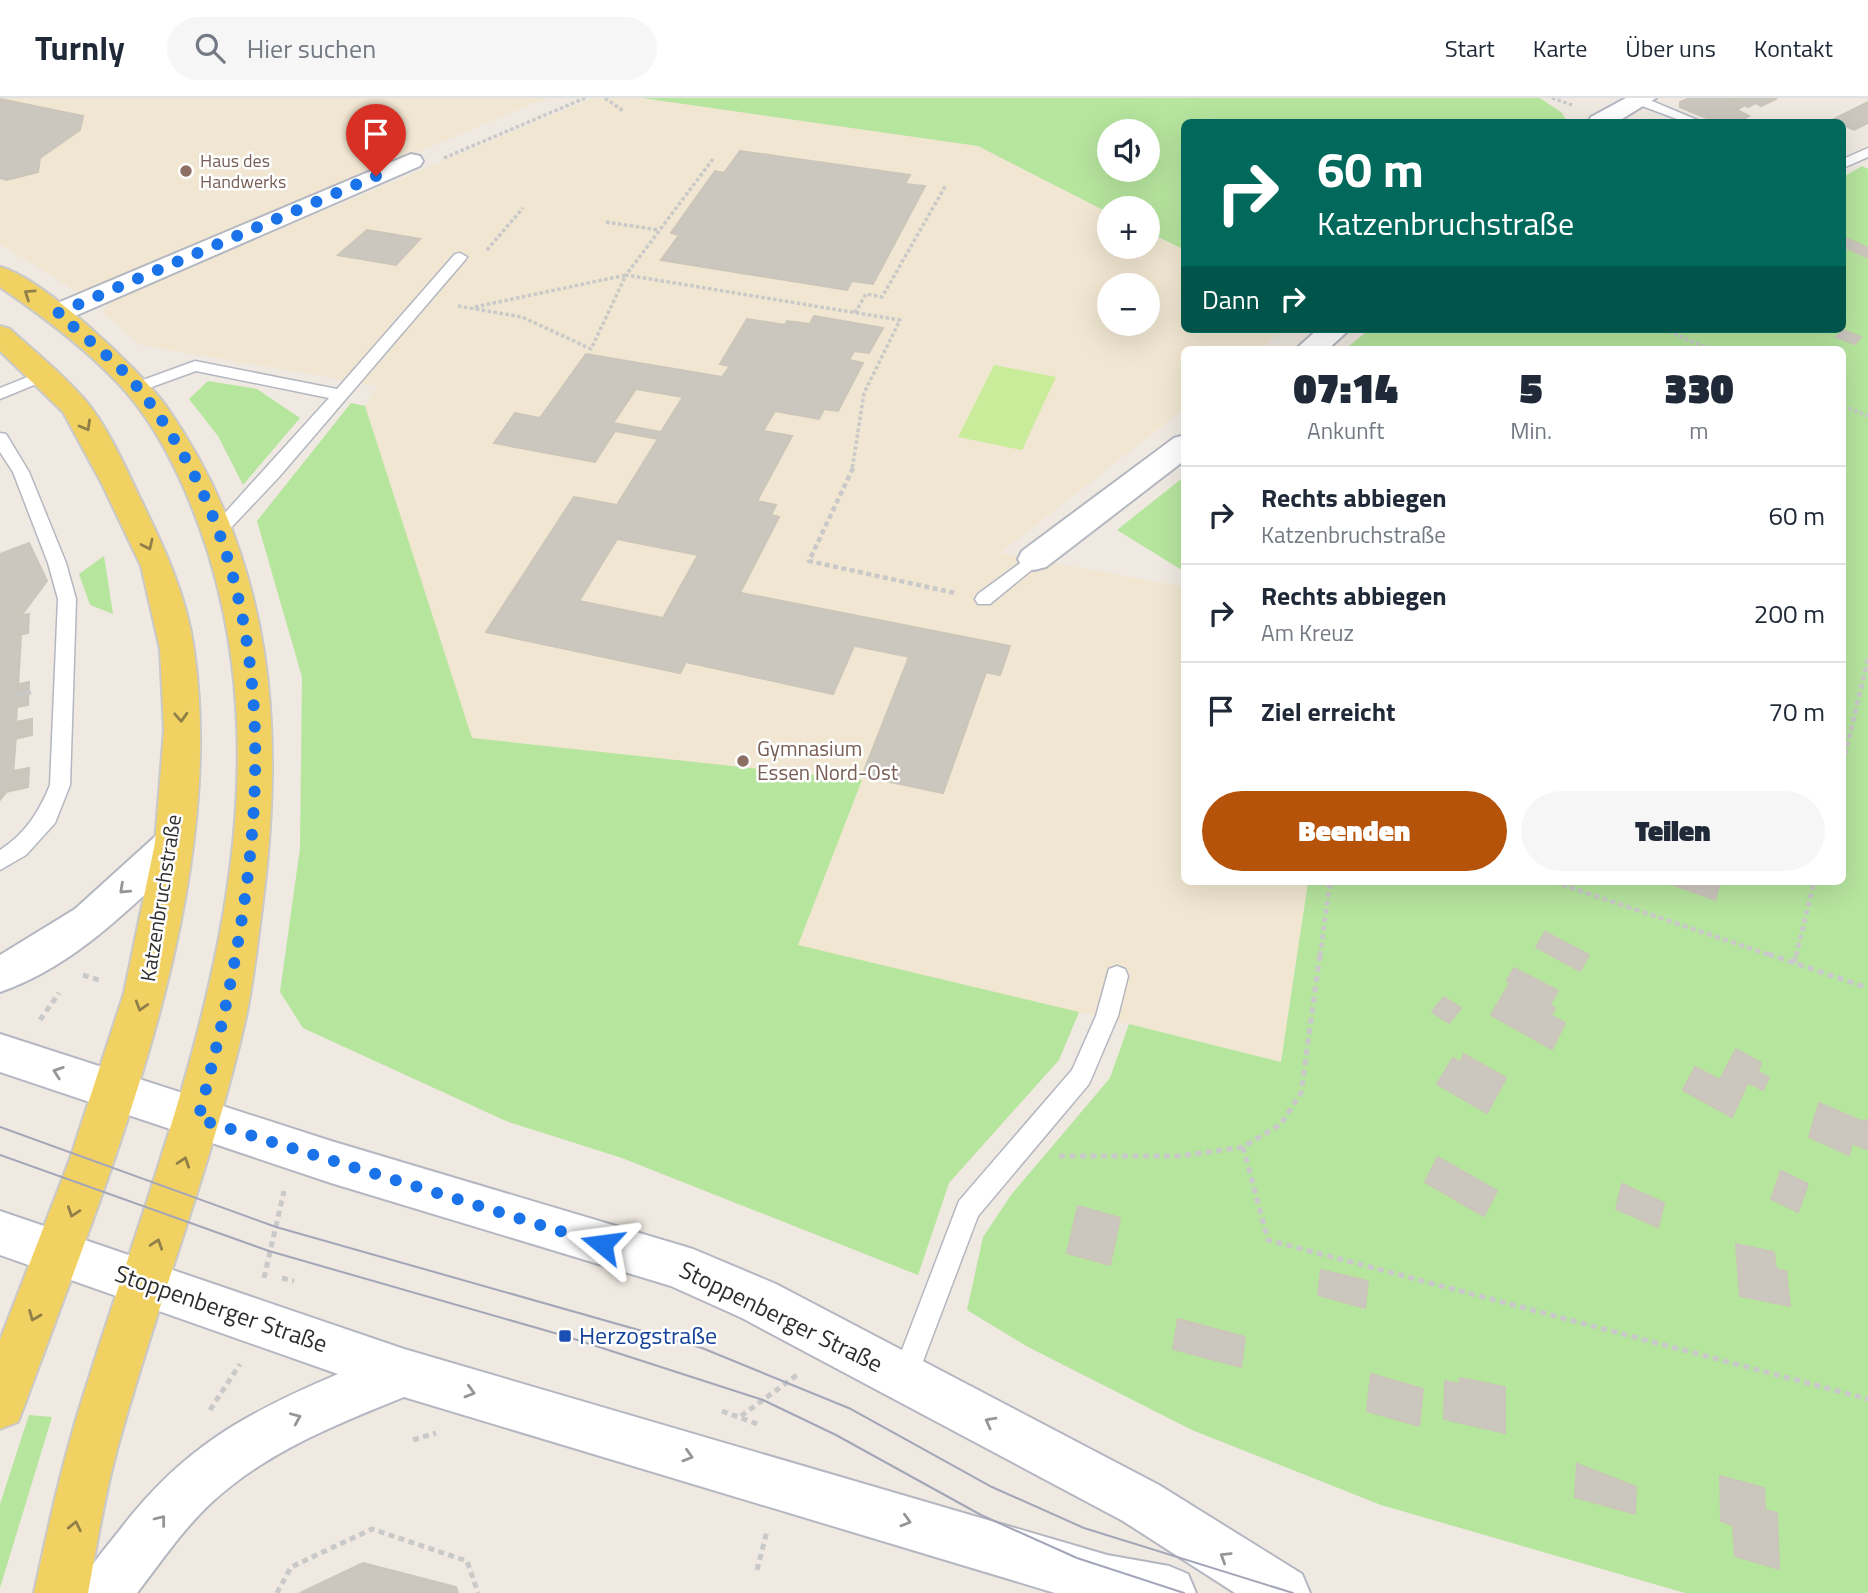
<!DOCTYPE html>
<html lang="de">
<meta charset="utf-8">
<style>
:root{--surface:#fff;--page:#f6f6f7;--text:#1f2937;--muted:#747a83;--line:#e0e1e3;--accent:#b45309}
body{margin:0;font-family:"Titillium Web",sans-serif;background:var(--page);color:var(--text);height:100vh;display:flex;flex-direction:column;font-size:26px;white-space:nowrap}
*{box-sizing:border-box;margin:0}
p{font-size:23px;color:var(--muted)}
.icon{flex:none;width:38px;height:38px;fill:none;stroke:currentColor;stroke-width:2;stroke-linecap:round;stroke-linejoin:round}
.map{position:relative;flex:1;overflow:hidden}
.panel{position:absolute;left:1181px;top:248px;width:665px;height:539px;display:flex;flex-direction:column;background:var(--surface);border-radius:10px;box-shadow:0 7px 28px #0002}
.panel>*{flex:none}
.banner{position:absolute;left:1181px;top:21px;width:665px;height:214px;border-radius:10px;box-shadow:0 7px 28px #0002;background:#00695c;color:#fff;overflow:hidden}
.tools{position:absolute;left:1097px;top:21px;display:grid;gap:14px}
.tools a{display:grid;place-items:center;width:63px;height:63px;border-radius:50%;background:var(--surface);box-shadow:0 7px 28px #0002;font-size:35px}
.pin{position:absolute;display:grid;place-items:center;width:60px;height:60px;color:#fff;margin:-72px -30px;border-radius:50% 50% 50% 0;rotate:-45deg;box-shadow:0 0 7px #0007}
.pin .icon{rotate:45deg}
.me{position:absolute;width:77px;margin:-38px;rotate:286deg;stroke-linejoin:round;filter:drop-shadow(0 0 5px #0008)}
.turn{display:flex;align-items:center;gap:24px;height:147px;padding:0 21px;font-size:32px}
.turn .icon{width:91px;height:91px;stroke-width:2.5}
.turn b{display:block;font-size:49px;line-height:60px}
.then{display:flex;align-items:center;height:66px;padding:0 21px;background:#0003;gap:14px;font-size:26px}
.eta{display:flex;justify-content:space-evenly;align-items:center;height:119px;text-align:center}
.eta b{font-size:42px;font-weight:800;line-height:49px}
.primary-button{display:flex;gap:14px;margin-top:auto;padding:14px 21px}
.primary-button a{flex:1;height:80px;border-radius:42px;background:var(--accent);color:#fff;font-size:28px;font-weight:800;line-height:80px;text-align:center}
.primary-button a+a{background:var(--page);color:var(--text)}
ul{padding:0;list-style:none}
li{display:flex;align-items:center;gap:21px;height:98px;padding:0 21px;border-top:2px solid var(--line)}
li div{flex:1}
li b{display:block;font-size:26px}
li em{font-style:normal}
header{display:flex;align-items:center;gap:42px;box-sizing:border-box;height:98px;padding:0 35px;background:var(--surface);border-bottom:2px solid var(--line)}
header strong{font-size:33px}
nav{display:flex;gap:38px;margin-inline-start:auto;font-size:24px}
.search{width:490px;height:63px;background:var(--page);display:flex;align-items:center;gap:18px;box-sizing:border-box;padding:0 24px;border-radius:38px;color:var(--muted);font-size:26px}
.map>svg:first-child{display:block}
.education{fill:#f0e6d1;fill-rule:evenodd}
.green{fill:#b6e59e;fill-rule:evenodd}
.pitch{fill:#c9ec9a}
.building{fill:#cbc7bf;stroke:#cbc5ba;stroke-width:2;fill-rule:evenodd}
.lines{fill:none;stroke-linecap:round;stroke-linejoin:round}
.lane-casing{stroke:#b4b7c1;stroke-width:3}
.street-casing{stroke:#b4b7c1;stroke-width:4}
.secondary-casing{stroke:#b4b7c1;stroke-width:4}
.primary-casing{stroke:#c9c9c9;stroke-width:4}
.path-far2{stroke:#c9c9c9;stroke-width:3.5;stroke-dasharray:3.5 2.5;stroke-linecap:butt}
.path-far1{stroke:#c9c9c9;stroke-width:4.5;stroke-dasharray:5 3.5;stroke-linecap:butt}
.path{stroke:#c9c9c9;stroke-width:5;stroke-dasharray:6 4.5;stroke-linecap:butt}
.lane{fill:#fff;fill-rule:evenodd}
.street{fill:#fff;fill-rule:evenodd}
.secondary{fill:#fff;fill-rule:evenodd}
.primary{fill:#f2d163;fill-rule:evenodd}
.tram{stroke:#a3a6b8;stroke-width:2}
.oneway{stroke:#908048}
.oneway2{stroke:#969696}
.route{stroke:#1a73e8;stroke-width:12;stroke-dasharray:0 21.6}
.education-dot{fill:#8d6e63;stroke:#fff;stroke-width:2.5}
.transit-dot{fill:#1a4fb4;stroke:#fff;stroke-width:2.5}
.labels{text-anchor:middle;stroke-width:5;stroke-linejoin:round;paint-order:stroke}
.far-education-label{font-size:18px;fill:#785e54;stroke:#fff;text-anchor:start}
.education-label{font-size:21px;fill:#785e54;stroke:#fff;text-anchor:start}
.street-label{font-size:21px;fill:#2e2e2e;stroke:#fff}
.near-street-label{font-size:24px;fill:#2e2e2e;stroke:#fff}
.near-transit-label{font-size:24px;fill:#164399;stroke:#fff;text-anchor:start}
</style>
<header>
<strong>Turnly</strong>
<div class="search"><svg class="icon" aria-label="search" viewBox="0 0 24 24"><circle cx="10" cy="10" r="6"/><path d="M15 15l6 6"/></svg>Hier suchen</div>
<nav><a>Start</a><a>Karte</a><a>Über uns</a><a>Kontakt</a></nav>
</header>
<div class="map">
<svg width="1868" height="1495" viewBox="0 0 1868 1495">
<rect width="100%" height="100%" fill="#efe9e1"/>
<!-- education -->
<g class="education">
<path d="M0,0H546L81,196L0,146Z"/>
<path d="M593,0H642L978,48L1109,115L1110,149H1148V134L1185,152V231H1285L1259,252H1185V310L1000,455L1185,489V784H1308L1281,964L1079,914L1059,962L949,1085L918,1177L622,1060L506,1023L303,930L302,579L257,423L351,305L365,308L378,288L141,247L102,214L114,201ZM1110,187H1148V226H1110Z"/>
</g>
<!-- green -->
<g class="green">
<path d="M642,0H1540L1561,14L1567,23L1185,24V152L1148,134V110H1110L1109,115L978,48ZM1148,33V72H1110V33Z"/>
<path d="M1862,68L1868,71V1495H1685L1381,1407L1192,1332L1028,1249L967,1212L983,1139L1011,1097L1110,980L1129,926L1281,964L1308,784H1843V252H1344L1370,231H1843V79Z"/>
<path d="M208,283L257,291L300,320L243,387L218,338L189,301Z"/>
<path d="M351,305L365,308L472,640L862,682L798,847L1079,914L1059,962L949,1085L918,1177L622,1060L506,1023L303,930L280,894L300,750L302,579L257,423Z"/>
<path d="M1185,378V474L1117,432Z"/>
<path d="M104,458L113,516L90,507L79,476Z"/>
<path d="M29,1317L52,1319L0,1490V1406Z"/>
</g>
<!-- pitch -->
<path class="pitch" d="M994,267L1056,279L1022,352L958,339Z"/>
<!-- building -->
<g class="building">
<path d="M1690,0H1729L1745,7L1737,12L1749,18L1742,22L1749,24H1716L1680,9V4Z"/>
<path d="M1729,0H1774L1776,1L1761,8L1756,5L1748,9Z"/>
<path d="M0,1L83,18L80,32L40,60L38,74L7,82L0,80Z"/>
<path d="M1868,4V25L1854,32L1832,22Z"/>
<path d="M740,53L910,77L905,86L925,88L873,186L852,183L847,192L661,162L679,137L671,135L715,73L724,75Z"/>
<path d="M367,132L420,141L396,167L338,157Z"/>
<path d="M1848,141L1868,150V160L1843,148V142Z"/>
<path d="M814,218L883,230L869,255L854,253L849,262L863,265L838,313L824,311L819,321L775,313L763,333L792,338L757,403L776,407L771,417L779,419L726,522L854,548L833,596L686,564L680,575L486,534L574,399L617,407L658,341L615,333L595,364L494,345L515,315L540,320L586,256L722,279L730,268L720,266L747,221L785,227L787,223L810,226ZM636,291L683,299L661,334L613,325ZM617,441L698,457L663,520L579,503Z"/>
<path d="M1843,232L1861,239L1855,246L1836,239Z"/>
<path d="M29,445L47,483L23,515L0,519V456Z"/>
<path d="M741,495L1010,548L1000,577L726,522Z"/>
<path d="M23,515L16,518L14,538L21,537L16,626L26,627L23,637L16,638L13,676L20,674L22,684L19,689L8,692L0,702V519Z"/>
<path d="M29,516L28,535L14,538L16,518Z"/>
<path d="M909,559L986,574L943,695L862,678Z"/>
<path d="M29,584L28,607L17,609L19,586Z"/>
<path d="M32,621V637L15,641L26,633V627L16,624Z"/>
<path d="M29,670L28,689L6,694L19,689L22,684L20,674L13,676V673Z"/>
<path d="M1666,784H1720L1715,802Z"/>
<path d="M1545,834L1589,857L1580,873L1536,849Z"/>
<path d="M1514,870L1558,893L1550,907L1555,910L1551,917L1565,925L1552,951L1491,917L1510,885L1507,883Z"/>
<path d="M1444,899L1461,910L1449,925L1432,914Z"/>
<path d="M1736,951L1761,965L1758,974L1769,979L1763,992L1748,984L1732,1019L1683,992L1695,969L1720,982Z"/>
<path d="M1464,956L1506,980L1487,1015L1437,986L1453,960L1460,964Z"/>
<path d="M1819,1005L1861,1023L1868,1022V1052L1852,1045L1849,1057L1809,1039Z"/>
<path d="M1438,1059L1497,1093L1484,1118L1425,1084Z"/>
<path d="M1781,1073L1808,1086L1798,1114L1771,1101Z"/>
<path d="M1622,1086L1664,1105L1658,1129L1616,1111Z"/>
<path d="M1078,1108L1120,1120L1110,1167L1067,1155Z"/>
<path d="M1736,1146L1774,1154L1776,1171L1786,1173L1790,1208L1740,1198Z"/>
<path d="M1321,1172L1368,1183L1365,1210L1318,1197Z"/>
<path d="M1178,1221L1245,1239L1241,1269L1173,1251Z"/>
<path d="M1371,1276L1423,1291L1419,1328L1367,1313Z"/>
<path d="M1460,1280L1505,1289V1335L1444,1321L1445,1283L1459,1286Z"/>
<path d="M1577,1366L1636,1389L1635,1416L1575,1399Z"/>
<path d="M1720,1378L1764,1390L1765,1412L1777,1415L1779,1471L1735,1458L1733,1427L1721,1423Z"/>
<path d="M363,1465L456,1489L458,1495H300Z"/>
</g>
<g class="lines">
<!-- lane casing -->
<g class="lane-casing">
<g id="lane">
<path d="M1634,0H1645L1702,24H1685L1634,5Z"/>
<path d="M1868,50V59L1843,70V61Z"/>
<path d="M460,155L467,159L465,162L279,379L225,436H213L210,432L213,428L329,300L196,273L138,294L132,292V286L195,263L337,291L455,156Z"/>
<path d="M45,272L51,274V280L0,301V290Z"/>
<path d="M0,335L6,336L29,374L66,465L76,501L70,687L55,725L26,757L0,772V752C25,736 39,714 50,687L58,501L48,465L13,374L0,354Z"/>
<path d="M1034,455L1043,461L1040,465L990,506H978L975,501L978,496Z"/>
<path d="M1117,868L1125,871L1128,878L1118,918L1089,986L978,1118L914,1287L905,1291L896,1287L892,1278L959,1103L1072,972L1096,918L1109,871Z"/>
</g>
</g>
<!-- street casing -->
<g class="street-casing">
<g id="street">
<path d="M1626,0H1656L1617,24H1588L1591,19Z"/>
<path d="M411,56L420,58L423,63L420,68L68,221L58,223L48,221L44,215L48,209Z"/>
<path d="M1318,231H1350L1327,252H1295Z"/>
<path d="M1185,337V362L1046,469L1034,472L1022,469L1018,461L1022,453L1174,340Z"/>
</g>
</g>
<!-- secondary casing -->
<g class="secondary-casing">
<g id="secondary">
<path d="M174,730L188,734L193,745L188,756C131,809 75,868 0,894V857L75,811L160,734Z"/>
<path d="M0,936L331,1043L693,1151L776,1186L1159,1387L1302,1476L1310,1495H1235L1123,1423L742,1220L671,1188L331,1085L0,974Z"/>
<path d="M0,1113L404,1251L1107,1457L1169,1468L1188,1476L1196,1495H1055L404,1299C337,1326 266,1354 212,1404C183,1431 161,1464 137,1495H77C87,1471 103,1453 119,1433C182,1350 244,1316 338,1276L0,1157Z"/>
</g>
</g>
<!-- primary casing -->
<g class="primary-casing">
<g id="primary">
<path d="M0,169C42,179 140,272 166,308C275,464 286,634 261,818C257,851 253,885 246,919C213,1066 156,1207 117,1352C104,1399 97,1447 88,1495H34C48,1430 62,1365 82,1302C166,1030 298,739 207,451C189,396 164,338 126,294C91,254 44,219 0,189Z"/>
<path d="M0,228L10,231C35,254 64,277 86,303C107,328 126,370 140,400C164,449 187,498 194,552C229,798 108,1078 25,1306L18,1324L0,1331V1242L70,1061L124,895L155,745L164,632L160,551L141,468L102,386L63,314L0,253Z"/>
</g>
</g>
<!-- path-far2 -->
<g class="path-far2">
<path d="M605,0L623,13"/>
<path d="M1552,0L1572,7"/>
<path d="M444,60L585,0"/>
<path d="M713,61L626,177L900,222L864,295L852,372"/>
<path d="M606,124L659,132"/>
<path d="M487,152L523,110"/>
<path d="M458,208L522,219L591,251L626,177"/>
<path d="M475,209L626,177"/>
<path d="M855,215L866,196L882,199L946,87"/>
<path d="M1663,231L1712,252"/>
<path d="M1843,308L1868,318"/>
</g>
<!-- path-far1 -->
<g class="path-far1">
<path d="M853,370L809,463L955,495"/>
<path d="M18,597L31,594"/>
<path d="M1843,665L1868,561"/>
<path d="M1554,784L1773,858"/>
<path d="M1320,858L1330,784"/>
<path d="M1796,858L1814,784"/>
</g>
<!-- path -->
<g class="path">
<path d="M1768,856L1868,890"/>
<path d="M1794,865L1796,856"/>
<path d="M83,877L102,883"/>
<path d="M40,922L59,895"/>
<path d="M1243,1049L1268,1142L1868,1301"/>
<path d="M1059,1058H1180L1243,1049L1281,1026L1301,995L1320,856"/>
<path d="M264,1180L284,1093"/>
<path d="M282,1180L294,1183"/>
<path d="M210,1312L240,1266"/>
<path d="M722,1313L760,1327"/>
<path d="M741,1318L797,1277"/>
<path d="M413,1342L436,1335"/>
<path d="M757,1472L767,1433"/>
<path d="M277,1495L291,1469L372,1431L467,1463L478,1495"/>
</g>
<!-- lane -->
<use href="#lane" class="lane"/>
<!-- street -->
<use href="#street" class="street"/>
<!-- secondary -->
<use href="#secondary" class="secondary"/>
<!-- primary -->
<use href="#primary" class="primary"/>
<!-- tram -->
<g class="tram">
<path d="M0,1029L276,1129L702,1250L851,1311L992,1389L1084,1430L1293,1495"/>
<path d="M0,1057L269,1153L565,1238L763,1302L836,1337L981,1417L1077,1460L1184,1495"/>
</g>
</g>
<!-- one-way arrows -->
<defs><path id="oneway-chevron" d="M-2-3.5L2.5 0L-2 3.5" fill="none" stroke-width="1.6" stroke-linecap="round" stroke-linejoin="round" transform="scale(1.75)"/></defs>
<g class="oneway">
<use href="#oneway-chevron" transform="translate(29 196) rotate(-146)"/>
<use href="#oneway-chevron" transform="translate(86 328) rotate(60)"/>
<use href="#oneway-chevron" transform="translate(148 447) rotate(65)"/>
<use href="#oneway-chevron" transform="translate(181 619) rotate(87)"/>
<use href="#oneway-chevron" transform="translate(141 908) rotate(107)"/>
<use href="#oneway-chevron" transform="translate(184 1064) rotate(-72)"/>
<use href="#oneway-chevron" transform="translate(73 1114) rotate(109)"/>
<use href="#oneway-chevron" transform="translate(157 1146) rotate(-72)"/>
<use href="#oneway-chevron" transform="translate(34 1218) rotate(112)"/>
<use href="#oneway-chevron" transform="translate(75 1428) rotate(-78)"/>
</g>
<g class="oneway2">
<use href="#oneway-chevron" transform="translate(124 791) rotate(137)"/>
<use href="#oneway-chevron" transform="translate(58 974) rotate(-161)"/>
<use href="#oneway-chevron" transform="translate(470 1294) rotate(16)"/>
<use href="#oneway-chevron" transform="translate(296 1320) rotate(-23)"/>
<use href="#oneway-chevron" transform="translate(990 1324) rotate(-152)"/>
<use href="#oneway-chevron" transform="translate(688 1358) rotate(16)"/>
<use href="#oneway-chevron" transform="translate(161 1422) rotate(-52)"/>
<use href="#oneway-chevron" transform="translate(906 1423) rotate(17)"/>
<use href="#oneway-chevron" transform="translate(1225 1459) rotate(-148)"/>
</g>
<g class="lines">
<!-- route -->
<path class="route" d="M376,78L58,215C84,239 117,263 139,291C305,500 263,781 198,1021L602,1146"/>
</g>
<!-- markers -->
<g class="education-dot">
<circle cx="186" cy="73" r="7"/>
<circle cx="743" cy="663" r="7"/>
</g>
<rect class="transit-dot" x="558" y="1231" width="14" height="14" rx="3.5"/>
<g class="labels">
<!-- far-education labels -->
<g class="far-education-label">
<text x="200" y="69">Haus des<tspan x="200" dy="21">Handwerks</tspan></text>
</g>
<!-- education labels -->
<g class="education-label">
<text x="757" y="658">Gymnasium<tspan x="757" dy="24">Essen Nord-Ost</tspan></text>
</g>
<!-- street labels -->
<g class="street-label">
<text transform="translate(161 800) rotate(-81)" y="7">Katzenbruchstraße</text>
</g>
<!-- near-street labels -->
<g class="near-street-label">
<text transform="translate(221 1211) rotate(19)" y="8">Stoppenberger Straße</text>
<text transform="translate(781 1219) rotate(26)" y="8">Stoppenberger Straße</text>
</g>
<!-- near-transit labels -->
<g class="near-transit-label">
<text x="579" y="1246">Herzogstraße</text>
</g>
</g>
</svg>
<div class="tools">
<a><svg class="icon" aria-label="sound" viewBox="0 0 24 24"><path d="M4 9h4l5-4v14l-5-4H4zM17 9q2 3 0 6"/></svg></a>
<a>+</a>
<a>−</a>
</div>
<div class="pin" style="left:376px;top:78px;background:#d93025"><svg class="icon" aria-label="arrive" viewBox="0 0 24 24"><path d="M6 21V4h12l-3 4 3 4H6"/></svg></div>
<svg class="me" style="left:602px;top:1146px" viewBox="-20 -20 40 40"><path d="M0-17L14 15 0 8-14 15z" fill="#1a73e8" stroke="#fff" stroke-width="4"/></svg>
<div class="banner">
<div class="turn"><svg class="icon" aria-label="right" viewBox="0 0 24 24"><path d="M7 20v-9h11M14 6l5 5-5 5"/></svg><div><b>60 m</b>Katzenbruchstraße</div></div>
<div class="then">Dann<svg class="icon" aria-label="right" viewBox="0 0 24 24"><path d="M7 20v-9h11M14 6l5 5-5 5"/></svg></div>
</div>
<section class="panel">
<div class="eta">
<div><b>07:14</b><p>Ankunft</p></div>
<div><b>5</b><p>Min.</p></div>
<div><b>330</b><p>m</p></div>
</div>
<ul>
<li><svg class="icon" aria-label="right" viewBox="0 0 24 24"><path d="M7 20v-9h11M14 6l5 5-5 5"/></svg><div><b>Rechts abbiegen</b><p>Katzenbruchstraße</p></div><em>60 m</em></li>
<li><svg class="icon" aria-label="right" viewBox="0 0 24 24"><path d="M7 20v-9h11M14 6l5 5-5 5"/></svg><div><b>Rechts abbiegen</b><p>Am Kreuz</p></div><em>200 m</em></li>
<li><svg class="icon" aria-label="arrive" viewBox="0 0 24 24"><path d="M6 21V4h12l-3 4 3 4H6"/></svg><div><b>Ziel erreicht</b></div><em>70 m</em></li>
</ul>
<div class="primary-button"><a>Beenden</a><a>Teilen</a></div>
</section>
</div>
